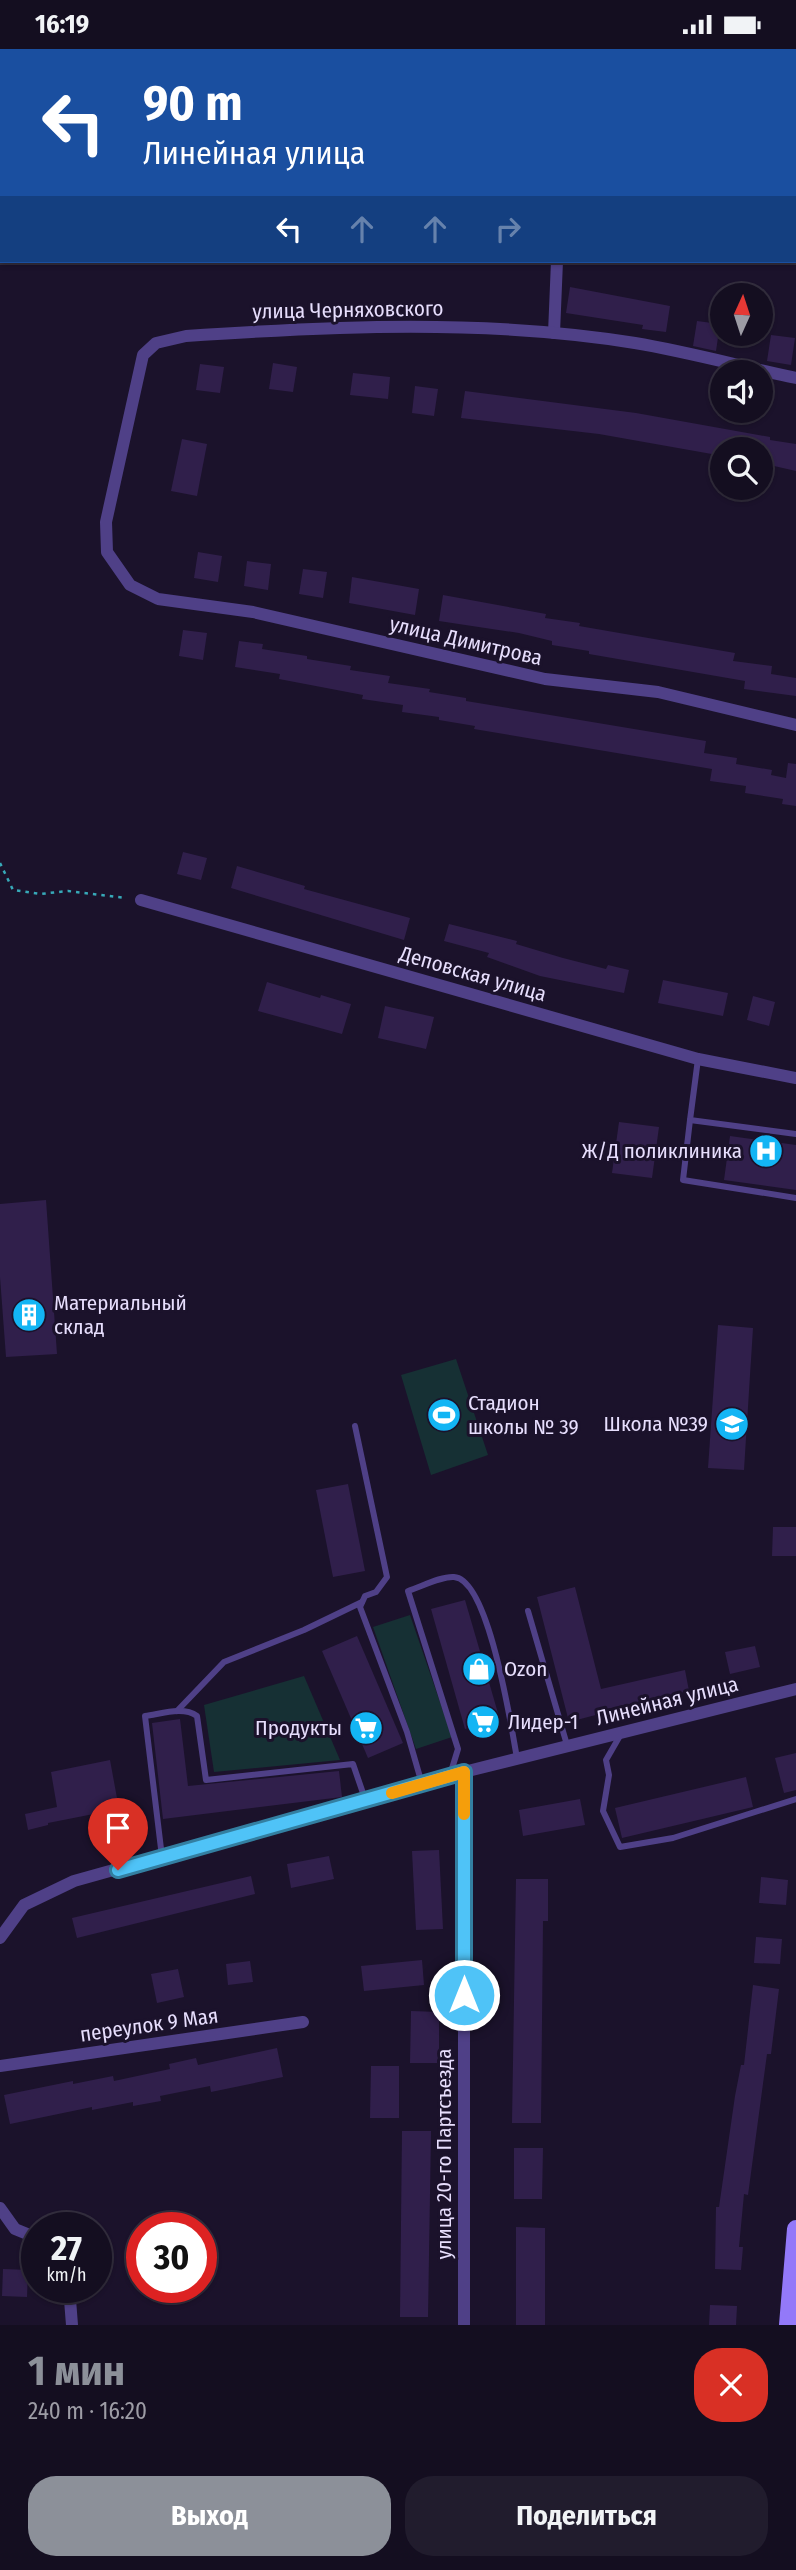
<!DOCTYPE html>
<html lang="ru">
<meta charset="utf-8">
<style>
:root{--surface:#140e20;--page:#211c2d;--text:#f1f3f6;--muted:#9d9ca5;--line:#332e3e;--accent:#8c9099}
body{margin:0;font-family:"Fira Sans Condensed",sans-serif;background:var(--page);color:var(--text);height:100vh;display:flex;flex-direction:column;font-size:26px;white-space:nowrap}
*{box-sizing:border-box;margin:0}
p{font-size:23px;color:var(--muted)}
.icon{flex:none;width:38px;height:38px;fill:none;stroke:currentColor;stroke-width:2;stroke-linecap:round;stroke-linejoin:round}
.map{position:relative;height:2276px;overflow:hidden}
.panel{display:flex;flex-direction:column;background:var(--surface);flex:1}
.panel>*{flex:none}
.banner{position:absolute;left:0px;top:0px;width:796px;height:214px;box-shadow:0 2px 5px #0004,0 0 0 2px var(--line);background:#1a4fa0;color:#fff;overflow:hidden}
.needle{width:46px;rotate:3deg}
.buttons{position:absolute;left:710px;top:234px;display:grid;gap:14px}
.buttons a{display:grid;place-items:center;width:63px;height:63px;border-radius:50%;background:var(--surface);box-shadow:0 2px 5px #0004,0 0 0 2px var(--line);font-size:35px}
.speed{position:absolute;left:21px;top:2163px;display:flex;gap:14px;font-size:35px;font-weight:700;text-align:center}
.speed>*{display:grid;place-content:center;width:91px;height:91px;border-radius:50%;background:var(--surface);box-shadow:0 2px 5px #0004,0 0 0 2px var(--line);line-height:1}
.speed small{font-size:18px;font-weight:400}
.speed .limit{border:10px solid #d22;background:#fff;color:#111}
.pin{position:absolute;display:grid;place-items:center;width:60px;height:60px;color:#fff;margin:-72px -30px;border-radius:50% 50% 50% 0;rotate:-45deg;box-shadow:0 0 7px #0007}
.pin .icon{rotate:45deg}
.me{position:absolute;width:77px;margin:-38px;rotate:0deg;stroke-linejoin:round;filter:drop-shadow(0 0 5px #0008)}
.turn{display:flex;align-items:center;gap:24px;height:147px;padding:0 28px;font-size:32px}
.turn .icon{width:91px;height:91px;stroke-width:2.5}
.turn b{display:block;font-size:49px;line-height:60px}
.lanes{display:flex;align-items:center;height:66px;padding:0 28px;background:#0003;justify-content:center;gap:35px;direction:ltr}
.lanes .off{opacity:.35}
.round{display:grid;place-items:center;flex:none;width:74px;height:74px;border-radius:28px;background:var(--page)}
.summary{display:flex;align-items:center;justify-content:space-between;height:119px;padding:0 28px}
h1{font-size:42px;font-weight:700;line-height:52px;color:var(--accent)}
.primary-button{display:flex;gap:14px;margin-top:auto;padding:14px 28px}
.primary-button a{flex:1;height:80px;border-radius:28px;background:var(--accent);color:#fff;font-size:28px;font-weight:700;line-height:80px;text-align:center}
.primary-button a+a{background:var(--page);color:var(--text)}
.status{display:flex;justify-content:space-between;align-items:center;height:49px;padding:0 35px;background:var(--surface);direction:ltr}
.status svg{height:19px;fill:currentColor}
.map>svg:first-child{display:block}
.green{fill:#163034}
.building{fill:#301f4b}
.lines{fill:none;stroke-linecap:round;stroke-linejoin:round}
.path{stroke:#37a9b8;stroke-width:2.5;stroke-dasharray:3.5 5;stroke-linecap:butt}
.lane{stroke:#4f4087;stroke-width:6}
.street{stroke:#4f4087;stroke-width:12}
.secondary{stroke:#9379f9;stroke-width:18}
.route-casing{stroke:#337fa1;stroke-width:18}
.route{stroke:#4fc3f7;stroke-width:12}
.slow{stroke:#f59e0b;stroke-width:12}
.labels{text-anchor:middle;stroke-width:6;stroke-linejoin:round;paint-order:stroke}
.street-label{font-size:21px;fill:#e7defd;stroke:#1b122b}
.poi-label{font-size:21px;fill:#e7defd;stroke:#1b122b;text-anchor:start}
</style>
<div class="status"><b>16:19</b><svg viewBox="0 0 49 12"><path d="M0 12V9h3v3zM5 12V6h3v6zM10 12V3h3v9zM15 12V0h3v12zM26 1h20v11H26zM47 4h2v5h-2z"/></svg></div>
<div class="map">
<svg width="796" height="2276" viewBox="0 0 796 2276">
<rect width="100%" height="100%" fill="#1b122b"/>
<!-- green -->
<g class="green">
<path d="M456,1310L488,1406L431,1426L401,1326Z"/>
<path d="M410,1566L452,1688L416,1700L373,1578Z"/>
<path d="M304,1627L340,1711L214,1723L204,1656Z"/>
</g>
<!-- building -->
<g class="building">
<path d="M570,238L670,257L666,283L642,280L643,276L566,264Z"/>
<path d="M697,272L720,275L716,302L693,297Z"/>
<path d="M771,286L795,289L791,316L767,312Z"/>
<path d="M273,314L297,318L293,343L269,340Z"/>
<path d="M200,315L224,318L220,344L196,341Z"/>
<path d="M353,324L390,328L388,350L350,346Z"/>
<path d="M415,337L438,340L434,367L412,364Z"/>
<path d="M465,342L636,364L770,388V391L796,395V422L761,414V401H723V407L599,385L461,369Z"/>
<path d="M182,390L207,395L197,447L171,442Z"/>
<path d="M198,503L222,507L218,533L194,529Z"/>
<path d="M247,512L271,515L268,541L244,537Z"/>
<path d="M303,520L327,523L323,549L299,545Z"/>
<path d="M352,528L419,540L415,566L349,554Z"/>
<path d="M443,546L546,565L545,569L580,574L579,577L735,604L733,612L772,617L771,625L796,629V647L744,640L745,632L589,605V602L552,596V592L519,584L439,572Z"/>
<path d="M183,581L207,584L203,611L179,607Z"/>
<path d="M239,592L263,595L262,600L307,607V610L351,617L350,621L390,627L388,634L430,640L429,643L466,649V652L706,692L704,704L737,709L736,715L772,721L771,726L786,729L788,714L796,715V757L782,755L783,750L745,744L746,737L710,732L712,720L474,680L475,677L439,671V668L402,663L403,656L362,650L363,646L279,630L280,625L235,618Z"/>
<path d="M183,803L207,809L201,831L177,825Z"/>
<path d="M237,817L305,837L304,840L410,869L404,891L231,839Z"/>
<path d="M449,875L517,892L516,895L563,909L606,920L608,916L629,921L624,944L540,927L487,908L489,904L444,892Z"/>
<path d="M663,931L728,944L723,967L658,954Z"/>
<path d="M267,933L320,949L321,946L351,955L342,985L258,962Z"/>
<path d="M753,947L775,953L769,977L747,971Z"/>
<path d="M385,957L434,968L426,1000L378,989Z"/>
<path d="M619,1073L659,1078L652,1129L612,1124Z"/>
<path d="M730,1087L796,1096V1141L724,1131Z"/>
<path d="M46,1151L57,1305L6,1308L0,1228V1155Z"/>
<path d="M718,1276L753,1279L744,1421L708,1419Z"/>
<path d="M348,1435L365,1522L333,1528L316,1441Z"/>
<path d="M773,1478H796V1507H772Z"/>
<path d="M575,1538L601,1640L685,1621L689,1642L606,1660L607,1663L569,1673L537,1548Z"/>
<path d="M465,1551L500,1671L465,1680L431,1560Z"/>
<path d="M357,1587L403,1694L368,1709L322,1602Z"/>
<path d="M755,1597L760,1618L730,1625L725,1603Z"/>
<path d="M180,1670L188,1737L339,1722L342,1748L163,1770L152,1674Z"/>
<path d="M796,1704V1741L784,1744L775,1709Z"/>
<path d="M110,1711L119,1760L48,1774V1776L28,1781L25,1765L57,1758L51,1723Z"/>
<path d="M746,1728L753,1758L622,1789L615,1759Z"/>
<path d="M580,1750L585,1776L523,1787L519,1761Z"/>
<path d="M439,1801L443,1880L416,1881L412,1802Z"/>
<path d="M329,1807L334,1830L291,1839L287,1815Z"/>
<path d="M251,1827L255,1845L77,1889L72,1869Z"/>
<path d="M761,1828L788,1831L786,1856L759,1854Z"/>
<path d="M516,1830H548V1872H543L541,2074H512Z"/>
<path d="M756,1888L782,1890L780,1915L754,1914Z"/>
<path d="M422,1911L424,1936L364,1942L361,1917Z"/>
<path d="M250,1912L253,1933L228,1936L226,1915Z"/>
<path d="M178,1920L184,1948L157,1954L151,1925Z"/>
<path d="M753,1936L779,1940L771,2005H767L748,2146L744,2145L739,2198H743L741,2221L715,2220L716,2158H719L735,2047L741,2016H744Z"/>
<path d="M411,1962L439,1963V2014H410Z"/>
<path d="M277,1999L283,2028L211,2043L210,2037L160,2047L161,2052L133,2057V2053L92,2061V2058L10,2075L4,2046L73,2032V2035L113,2027L114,2032L170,2020L169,2015L196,2009L198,2016Z"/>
<path d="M371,2017H399V2069H370Z"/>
<path d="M402,2082H431L428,2268H400Z"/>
<path d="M514,2099H543L542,2150H514Z"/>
<path d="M516,2178L545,2179V2276H516Z"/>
<path d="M3,2220L28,2221L27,2248L2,2247Z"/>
<path d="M710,2256L737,2257L736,2276H709Z"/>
</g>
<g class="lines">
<!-- path -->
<path class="path" d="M0,814L13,841L40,845L68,842L126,849"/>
<!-- lane -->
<g class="lane">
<path d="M698,1010L690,1071L796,1085"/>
<path d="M690,1071L683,1131L796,1149"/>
<path d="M355,1377L387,1528L376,1543L365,1547L360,1558L407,1683L422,1735"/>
<path d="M528,1562L567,1696"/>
<path d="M177,1662L224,1613L304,1581L362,1553"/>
<path d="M621,1685L606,1711L609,1726L603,1762L620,1798L673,1789L796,1750"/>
<path d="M450,1726L458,1700L408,1542C421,1538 441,1527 454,1528C489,1530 511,1677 517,1709"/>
<path d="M162,1808L145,1667C161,1665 183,1657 197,1667L206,1731L353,1715L365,1750"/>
</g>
<!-- street -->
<g class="street">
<path d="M552,2L553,0"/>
<path d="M794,77H796"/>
<path d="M554,284L557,212"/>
<path d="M796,329C743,318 689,303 635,294C486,270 336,277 186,287L156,294L143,306L106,473L107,503L130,536L158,550L253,563L545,630L658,643L796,676"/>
<path d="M141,851L698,1010L796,1029"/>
<path d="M0,1889L24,1856L74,1832L464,1723L796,1640"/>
<path d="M0,2017L303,1973"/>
<path d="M0,2159L15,2180L37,2189"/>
<path d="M69,2238L72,2276"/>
<path d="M464,2276V1723"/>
</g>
<!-- secondary -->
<path class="secondary" d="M788,2276L796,2180"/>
</g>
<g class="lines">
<!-- route casing -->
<g class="route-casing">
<path id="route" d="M118,1821L464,1723V1946"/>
</g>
<!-- route -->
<use href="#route" class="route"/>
<!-- slow -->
<path class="slow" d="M392,1744L464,1723V1765"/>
</g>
<!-- icons -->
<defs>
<g id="hospital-disc" transform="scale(1.75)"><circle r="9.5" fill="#13b5f4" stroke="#1b122b"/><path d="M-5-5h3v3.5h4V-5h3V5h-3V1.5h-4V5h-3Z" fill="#fff"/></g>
<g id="building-disc" transform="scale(1.75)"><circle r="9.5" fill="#13b5f4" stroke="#1b122b"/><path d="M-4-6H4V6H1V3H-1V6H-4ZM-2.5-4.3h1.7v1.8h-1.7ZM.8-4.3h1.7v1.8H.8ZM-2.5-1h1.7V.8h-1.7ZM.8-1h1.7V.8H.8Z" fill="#fff"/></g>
<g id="stadium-disc" transform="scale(1.75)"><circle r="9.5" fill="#13b5f4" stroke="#1b122b"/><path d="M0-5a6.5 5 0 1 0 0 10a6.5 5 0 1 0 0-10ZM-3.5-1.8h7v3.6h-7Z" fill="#fff"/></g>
<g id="school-disc" transform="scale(1.75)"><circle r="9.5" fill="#13b5f4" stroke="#1b122b"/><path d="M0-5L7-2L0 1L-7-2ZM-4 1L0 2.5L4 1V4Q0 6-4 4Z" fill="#fff"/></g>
<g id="shop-disc" transform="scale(1.75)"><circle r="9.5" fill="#13b5f4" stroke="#1b122b"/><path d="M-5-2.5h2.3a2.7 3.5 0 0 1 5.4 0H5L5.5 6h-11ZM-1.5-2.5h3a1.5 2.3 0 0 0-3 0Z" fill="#fff"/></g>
<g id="supermarket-disc" transform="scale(1.75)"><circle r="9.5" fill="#13b5f4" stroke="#1b122b"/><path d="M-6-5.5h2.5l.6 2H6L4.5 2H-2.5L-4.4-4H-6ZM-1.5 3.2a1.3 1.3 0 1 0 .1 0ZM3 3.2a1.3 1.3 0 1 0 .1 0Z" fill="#fff"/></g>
</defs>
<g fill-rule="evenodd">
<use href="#hospital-disc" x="766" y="1102"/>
<use href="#building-disc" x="29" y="1266"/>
<use href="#stadium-disc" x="444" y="1366"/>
<use href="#school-disc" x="732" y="1375"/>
<use href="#shop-disc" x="479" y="1620"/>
<use href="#supermarket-disc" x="483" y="1673"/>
<use href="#supermarket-disc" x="366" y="1679"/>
</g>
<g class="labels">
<!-- street labels -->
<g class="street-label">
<text transform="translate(348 261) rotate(-1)" y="7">улица Черняховского</text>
<text transform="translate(466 592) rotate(13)" y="7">улица Димитрова</text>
<text transform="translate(473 925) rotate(16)" y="7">Деповская улица</text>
<text transform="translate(667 1652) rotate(-14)" y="7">Линейная улица</text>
<text transform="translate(149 1976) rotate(-8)" y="7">переулок 9 Мая</text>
<text transform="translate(444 2105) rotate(-90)" y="7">улица 20-го Партсъезда</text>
</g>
<!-- poi labels -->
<g class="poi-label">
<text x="742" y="1109" text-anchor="end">Ж/Д поликлиника</text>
<text x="54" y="1261">Материальный<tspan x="54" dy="24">склад</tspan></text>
<text x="468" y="1361">Стадион<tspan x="468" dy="24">школы № 39</tspan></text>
<text x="708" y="1382" text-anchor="end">Школа №39</text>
<text x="504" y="1627">Ozon</text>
<text x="508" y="1680">Лидер-1</text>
<text x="342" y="1686" text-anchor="end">Продукты</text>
</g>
</g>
</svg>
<div class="buttons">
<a><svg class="needle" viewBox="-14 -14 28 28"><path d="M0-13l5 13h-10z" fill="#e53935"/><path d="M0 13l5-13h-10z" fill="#9d9ca5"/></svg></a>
<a><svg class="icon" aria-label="sound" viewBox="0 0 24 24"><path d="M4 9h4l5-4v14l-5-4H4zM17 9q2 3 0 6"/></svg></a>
<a><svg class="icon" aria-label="search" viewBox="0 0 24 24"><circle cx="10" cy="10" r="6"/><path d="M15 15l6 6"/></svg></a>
</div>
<div class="speed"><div>27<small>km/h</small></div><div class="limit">30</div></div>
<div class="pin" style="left:118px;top:1821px;background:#d93025"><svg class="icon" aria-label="arrive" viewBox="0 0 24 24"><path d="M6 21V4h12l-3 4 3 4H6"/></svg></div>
<svg class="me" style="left:464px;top:1946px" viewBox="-20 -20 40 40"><circle r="17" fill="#4fc3f7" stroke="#fff" stroke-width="3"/><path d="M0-11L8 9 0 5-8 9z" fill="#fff"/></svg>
<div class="banner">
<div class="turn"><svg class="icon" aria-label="left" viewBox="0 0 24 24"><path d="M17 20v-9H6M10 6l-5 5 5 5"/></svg><div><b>90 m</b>Линейная улица</div></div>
<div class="lanes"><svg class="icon" aria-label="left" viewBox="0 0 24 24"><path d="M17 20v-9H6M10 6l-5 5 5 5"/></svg><svg class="icon off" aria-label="ahead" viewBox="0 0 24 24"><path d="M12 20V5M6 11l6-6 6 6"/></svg><svg class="icon off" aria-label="ahead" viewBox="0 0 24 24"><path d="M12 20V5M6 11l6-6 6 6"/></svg><svg class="icon off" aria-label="right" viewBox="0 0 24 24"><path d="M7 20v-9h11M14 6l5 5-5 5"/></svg></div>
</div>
</div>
<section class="panel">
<div class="summary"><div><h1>1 мин</h1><p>240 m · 16:20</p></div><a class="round" style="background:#d93025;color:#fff"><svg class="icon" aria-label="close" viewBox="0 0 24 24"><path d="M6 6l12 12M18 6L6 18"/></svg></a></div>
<div class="primary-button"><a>Выход</a><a>Поделиться</a></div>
</section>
